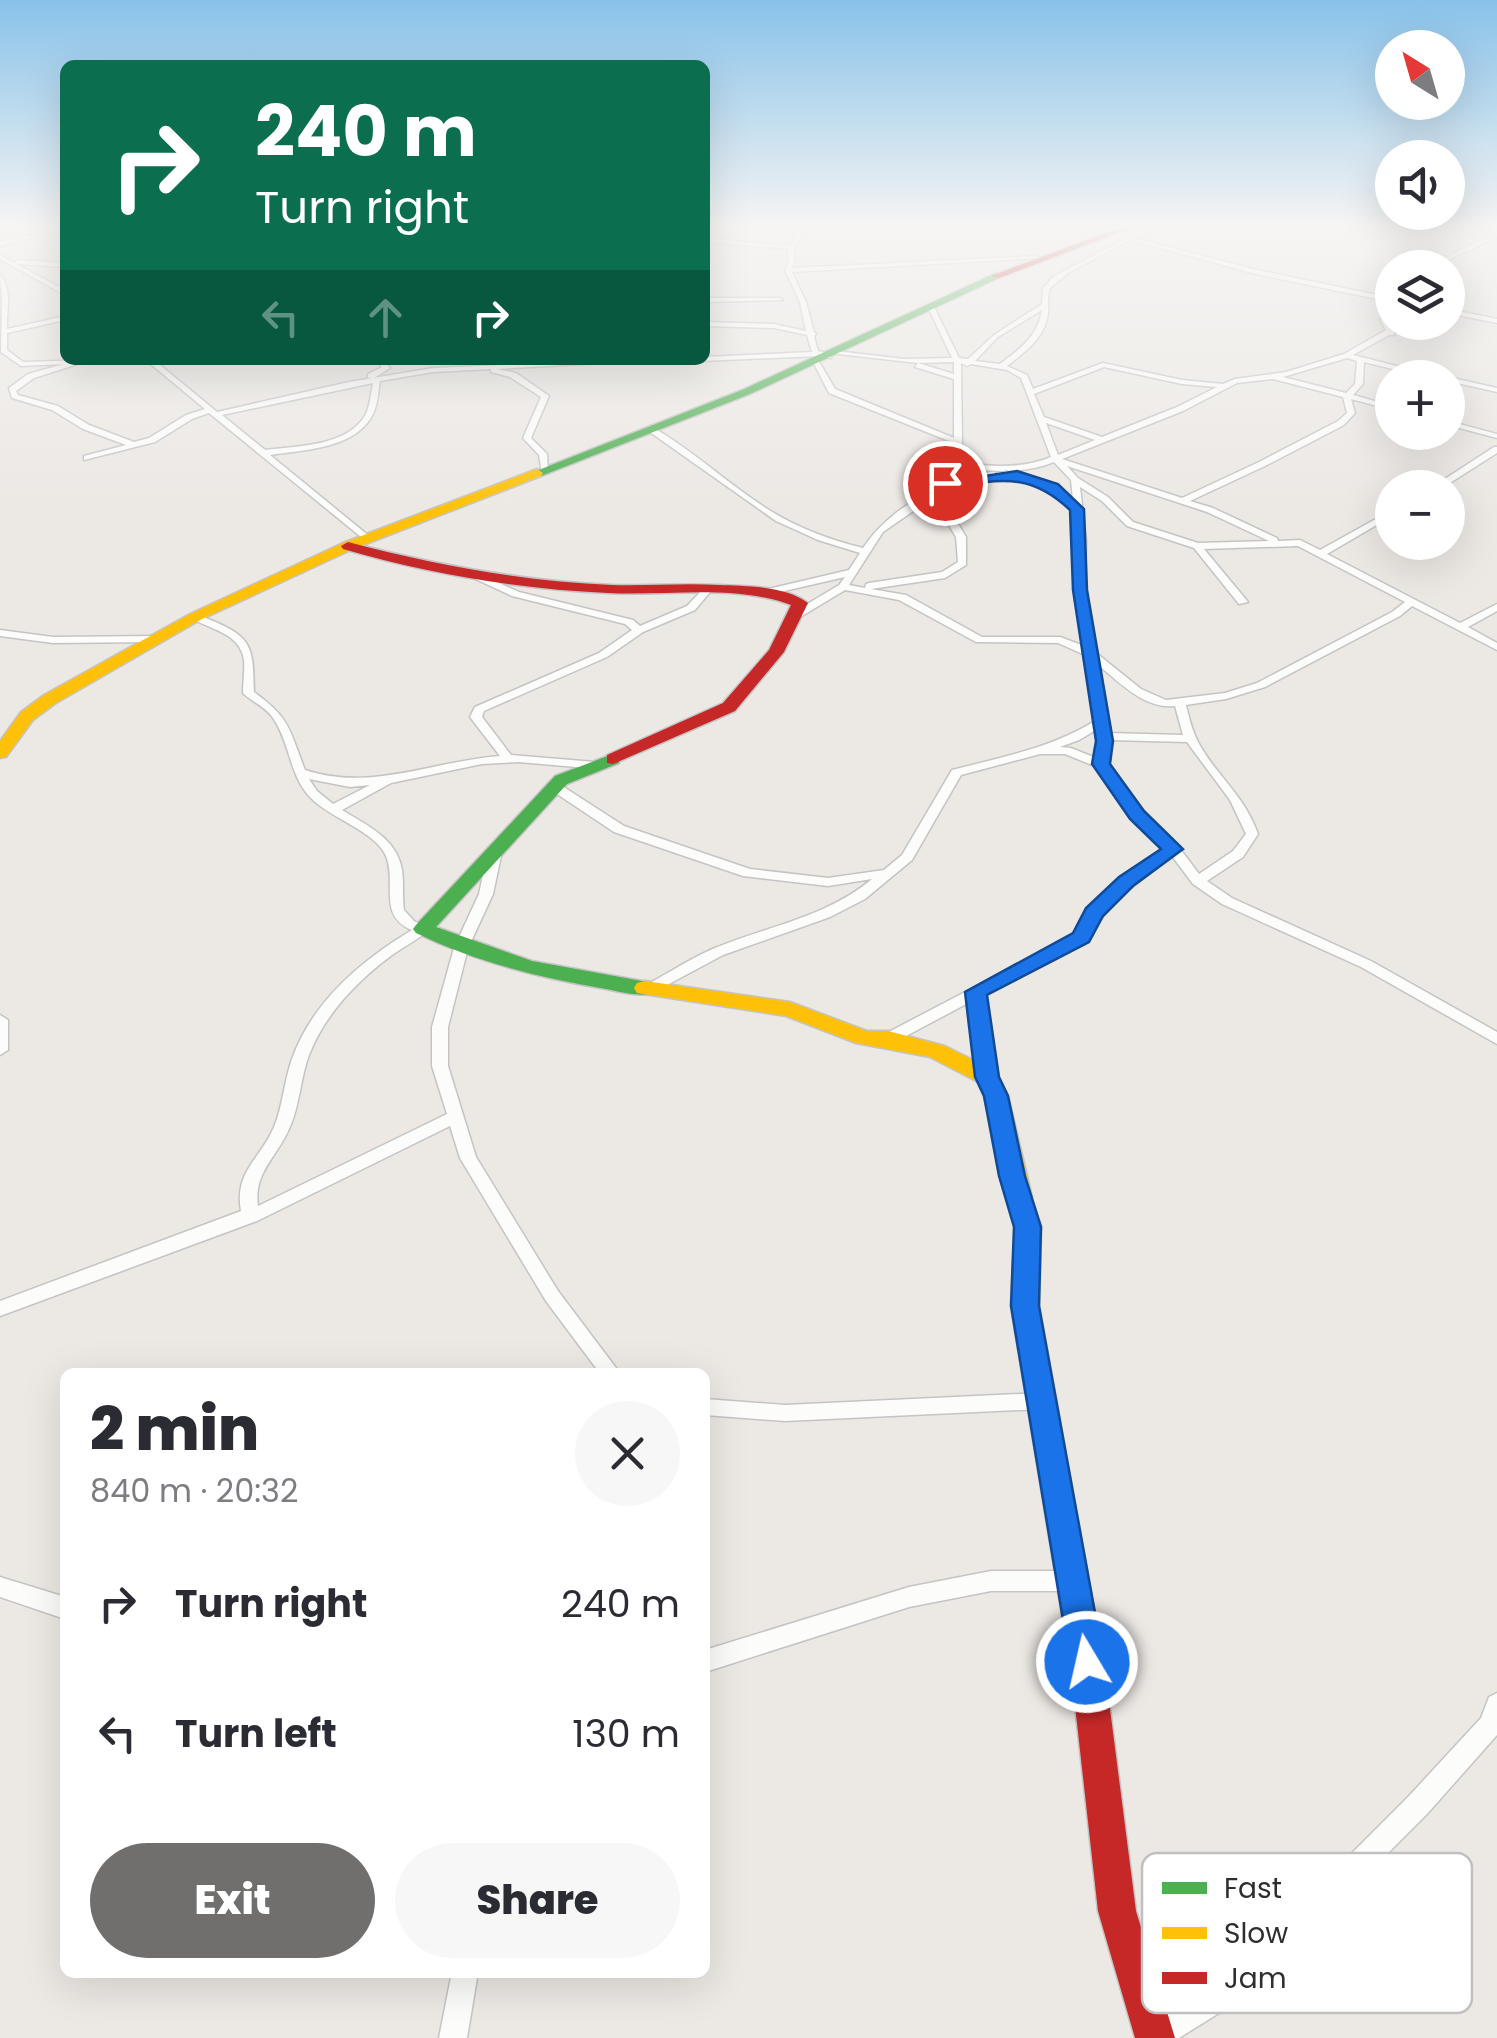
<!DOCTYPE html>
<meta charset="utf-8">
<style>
:root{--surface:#fff;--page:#f7f7f7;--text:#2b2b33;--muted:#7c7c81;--accent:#706f6e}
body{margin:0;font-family:Poppins,sans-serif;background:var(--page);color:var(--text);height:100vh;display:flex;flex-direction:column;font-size:38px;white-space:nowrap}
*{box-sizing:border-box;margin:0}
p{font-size:32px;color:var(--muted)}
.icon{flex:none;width:55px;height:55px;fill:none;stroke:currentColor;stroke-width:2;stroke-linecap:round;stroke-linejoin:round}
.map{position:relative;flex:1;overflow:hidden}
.drawer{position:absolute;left:60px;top:1368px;width:650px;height:610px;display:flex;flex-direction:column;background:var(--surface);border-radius:15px;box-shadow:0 10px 40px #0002}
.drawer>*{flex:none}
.top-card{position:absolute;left:60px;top:60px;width:650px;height:305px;border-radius:15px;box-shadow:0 10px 40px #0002;background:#0b6e4f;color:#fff;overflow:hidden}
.needle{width:65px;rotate:323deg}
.fabs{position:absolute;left:1375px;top:30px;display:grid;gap:20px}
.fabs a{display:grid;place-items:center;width:90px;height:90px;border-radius:50%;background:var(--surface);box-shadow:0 10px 40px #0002;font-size:50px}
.pin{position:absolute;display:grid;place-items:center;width:85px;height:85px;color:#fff;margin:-42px;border:5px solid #fff;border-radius:50%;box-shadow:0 2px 10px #0007}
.me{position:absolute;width:110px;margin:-55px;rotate:351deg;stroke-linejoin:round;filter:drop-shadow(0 0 8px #0008)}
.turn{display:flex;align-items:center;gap:35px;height:210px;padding:0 30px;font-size:45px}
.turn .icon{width:130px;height:130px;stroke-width:2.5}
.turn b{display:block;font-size:70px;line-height:85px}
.lanes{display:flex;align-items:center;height:95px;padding:0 30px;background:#0003;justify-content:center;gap:50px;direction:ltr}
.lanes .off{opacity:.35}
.round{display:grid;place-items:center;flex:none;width:105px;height:105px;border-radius:52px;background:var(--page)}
.overview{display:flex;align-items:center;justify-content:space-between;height:170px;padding:0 30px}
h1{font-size:60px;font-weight:800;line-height:75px}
.cta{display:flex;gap:20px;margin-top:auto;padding:20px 30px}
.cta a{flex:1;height:115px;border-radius:60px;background:var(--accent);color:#fff;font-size:40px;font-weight:800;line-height:115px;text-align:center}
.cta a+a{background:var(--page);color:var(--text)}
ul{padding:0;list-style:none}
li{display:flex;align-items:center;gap:30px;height:130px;padding:0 30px}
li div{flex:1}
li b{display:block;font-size:38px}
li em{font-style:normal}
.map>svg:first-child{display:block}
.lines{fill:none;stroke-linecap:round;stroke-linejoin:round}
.street-casing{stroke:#c5c4c5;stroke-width:3}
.fast-casing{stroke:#c5c4c5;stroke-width:3}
.slow-casing{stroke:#c5c4c5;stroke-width:3}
.jam-casing{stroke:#c5c4c5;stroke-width:3}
.street{fill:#fcfcfb;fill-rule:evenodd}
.fast{fill:#4caf50;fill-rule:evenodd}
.slow{fill:#ffc107;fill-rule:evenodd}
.jam{fill:#c62828;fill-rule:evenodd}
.route{fill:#1a73e8;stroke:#114b97;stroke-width:2.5}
.key{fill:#fff;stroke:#c0c0c0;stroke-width:2.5}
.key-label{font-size:28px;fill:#2e2e2e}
</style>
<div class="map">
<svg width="1497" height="2038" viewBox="0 0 1497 2038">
<rect width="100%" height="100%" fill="#ece8e4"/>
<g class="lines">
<!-- street casing -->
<g class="street-casing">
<g id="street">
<path d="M57,228L65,230L0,246V242Z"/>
<path d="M742,228H762L714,235L711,233Z"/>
<path d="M802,228H808L794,248L795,260L792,268L1036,256L1039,258L792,272L806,302L814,332L816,334L814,336L818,351L831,354V358L820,356L702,361L705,357L812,352L807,335L774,328L705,326V322L774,324L806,331L800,302L785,270L789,260L788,249L705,242V238L789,246Z"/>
<path d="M1147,228H1155L1134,238L1257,270L1392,298V302L1256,274L1130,240L1068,273L1050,288C1047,297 1049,304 1048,313C1046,337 1025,352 1007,366L1027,375L1033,389L1103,363L1182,380L1223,384L1235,379L1286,372L1344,354L1386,330L1380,320L1392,311V316L1387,320L1391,328L1400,322L1408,323L1394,332V335H1389L1353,355L1444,378H1429L1364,362L1363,384L1353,395L1392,406V410L1351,399L1355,413L1344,425L1265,466L1190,501L1213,508L1277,538L1278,541L1300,540L1320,550L1392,510V516L1327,554L1460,623L1497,604V611L1468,627L1497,643V650L1412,606L1400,616L1265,687L1226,699L1186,705C1189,718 1192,730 1198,742C1217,777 1243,793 1258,834L1243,857L1207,881L1232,898L1371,961L1497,1032V1044L1361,967L1222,904L1193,884L1172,856L1114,901L1086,940L984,995L995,1077L993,1081H981L979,1077L970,1002L893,1043H883L880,1039L883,1035L1076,934L1105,895L1128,874L1165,849L1133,818L1097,767L1065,754H1040L961,775L912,860L865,899L830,917L723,955L656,991H646L644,988L646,985C669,973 691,958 715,948C768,926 827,917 872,879L828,886L743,876L614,832L551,790V784H559L624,826L750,869L828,878L884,870L902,855L952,770C1002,757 1051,748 1095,721L1085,655L1058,643L976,642L899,600L845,590L802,616H794V612L839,585L845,577L767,595L764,594V590L849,570L860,553L818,540L776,521L647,430L654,428C695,452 729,485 769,510C798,528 830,540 863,548C885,515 916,499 949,479L951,465L949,463L952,461L954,443L829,393L812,360H818L835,389L954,438V379L915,367L918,363L838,354L836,351L904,359L952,358L928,307L931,305L934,307L959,358L968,359L994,335L1042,304L1043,288L1053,277L1124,239L1107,234V232L1128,236ZM1042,310C1038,336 1020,349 1000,364L975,361L998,337ZM1347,358L1357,361L1355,384L1346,393L1283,377ZM954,362V374L918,363ZM961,363L967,366L971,364L1007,370L1021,378L1051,457C1023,469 989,467 960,462L962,442ZM1104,367L1182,384L1217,387L1177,407L1102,437L1044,417L1034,394ZM1273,379L1343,397L1347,413L1338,421L1259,462L1182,498L1062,459L1183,411L1237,383ZM1046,423L1095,440L1058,455ZM1054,462L1071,480L1073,500L1056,485L1006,470L1002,473L1050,489L1074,511L1076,540L1075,590L1084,646L1060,637H982L906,595L871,589L945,578L966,565V537L954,517L958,481L998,475L994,472L958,476L959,467C990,472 1025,474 1054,462ZM1067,466L1207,512L1269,541L1198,543L1133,522L1108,497L1078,478ZM948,487L944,517L956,537L958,562L942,572L869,583L866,584L865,588L849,585L883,532ZM1080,487L1102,501L1127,526L1194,548L1239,604L1248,602L1204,549L1298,546L1405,602L1392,612L1257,683L1225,693L1166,700L1141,689L1095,652L1085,590L1086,540ZM1097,664C1118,681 1145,710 1175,706L1183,735L1108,733ZM1096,730L1098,741L1096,758L1071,748L1060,747L1079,740ZM1110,740L1187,742L1230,800L1246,834L1233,851L1199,874L1178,846L1141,812L1107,764Z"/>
<path d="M1497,233V237L1431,268H1422Z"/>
<path d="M0,255L14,263L17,260L65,263V267L16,264L65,290V295L0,259Z"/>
<path d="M0,275C13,290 6,310 7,329L65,316V320L7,333V350L23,362L90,360L34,378L16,391L18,395L58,406L89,425L134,442L149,438L186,415L205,409L146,360H154L217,412L349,382L433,368L622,360L618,362L497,369L516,373L549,396L531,438L547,454L548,473H542L539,455L523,438L541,397L510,377L491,372V369L433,372L380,381C378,392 378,404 373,414C356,449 303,450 270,455L369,536V540L366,541L209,413L192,419L155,442L84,460V456L126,445L83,429L52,410L12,398L9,388L28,374L64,364L21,366L1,352L2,298ZM373,383C371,393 370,405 366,414C348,447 296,446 265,450L222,415Z"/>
<path d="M1392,280V284H1388V282Z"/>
<path d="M705,298H780L783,300L705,302Z"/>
<path d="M1448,309L1497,319V323L1448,313Z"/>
<path d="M375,360H383L390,368L374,378H368V374L382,367Z"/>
<path d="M1448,377L1497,388V392L1448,381L1445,378Z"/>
<path d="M1448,421L1497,434V438L1448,425Z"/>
<path d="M1494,447H1497V453L1442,488H1431Z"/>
<path d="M469,572H475L519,592L633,620L640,626L687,606L702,590L710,592L695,610L643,632L607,657L484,711L482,717L511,755L595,762L599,763V769L519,762L482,764L391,783L342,810C366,825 397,838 402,870C404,883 402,896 404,910L414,921L430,929C419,939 405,946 392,955C357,981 325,1014 309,1055C300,1079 300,1106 289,1129C277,1157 253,1173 258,1206L447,1114L432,1066V1027L454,948L479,894L487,856L489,853H499L501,856L493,894L468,948L448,1027V1066L476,1157L558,1291L619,1372H599L546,1301L460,1158L450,1126L257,1221L0,1316V1301L241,1211C234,1171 260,1160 274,1127C283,1106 284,1081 292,1059C312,1002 362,960 412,930C377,916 397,883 386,856C376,832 331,818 313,800C289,778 291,744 273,718C266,707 252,702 243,693C243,682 245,671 244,660C240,632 209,630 190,617C199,614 203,617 213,621C254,638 253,650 254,692C291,719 289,729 305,770C371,792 433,761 500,756L470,717L475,707L599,653L632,630L625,624L512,596L469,576ZM309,779L350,787L370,785L333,804L317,791Z"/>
<path d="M0,630L53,637L154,636L159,639L154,642L53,643L0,636Z"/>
<path d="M0,1015L8,1020V1050L0,1055Z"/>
<path d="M1042,1393L1049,1395L1052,1401L1049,1407L1042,1409L785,1421L705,1415V1399L785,1405Z"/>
<path d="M991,1571H1073L1081,1574L1084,1581L1081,1588L1073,1591H991L909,1607L705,1672V1650L909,1587Z"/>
<path d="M0,1577L65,1597V1619L0,1597Z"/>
<path d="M1497,1693V1735L1427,1814L1243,1998L1179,2038H1143L1146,2027L1225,1980L1409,1796L1481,1718L1489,1697Z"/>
<path d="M452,1972H478L467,2038H439Z"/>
</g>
</g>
<!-- fast casing -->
<g class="fast-casing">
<g id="fast">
<path d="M996,273L999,278L750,394L541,476L531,473L742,390Z"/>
<path d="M613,754L619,755V763L567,784L436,927L532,961L653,983L656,988L653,993C638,997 621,992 606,989C540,978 476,962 416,933L413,929L416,925L555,776Z"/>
<path d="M1019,1187L1028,1190L1041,1227L1039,1306L1105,1670L1100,1682L1088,1687L1076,1682L1071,1670L1011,1306L1015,1227L1006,1197L1010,1190Z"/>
</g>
</g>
<!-- slow casing -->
<g class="slow-casing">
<g id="slow">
<path d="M537,469L543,473L541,476L353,549L200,620L56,703L33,720L6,757L0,758V741L21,712L44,695L190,614L343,543Z"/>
<path d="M645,981L790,1002L867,1031H888L945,1046L995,1071L1008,1096L1032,1197L1028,1204L1019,1207L1010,1204L1006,1197L984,1096L978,1082L930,1057L856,1043L786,1016L637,993L634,988L637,983Z"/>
</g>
</g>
<!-- jam casing -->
<g class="jam-casing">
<g id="jam">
<path d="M1119,228H1131L999,278L991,276Z"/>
<path d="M348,542C435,565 522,581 612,585C648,586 683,583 719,585C747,586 785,586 808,603L784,652L735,711L613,764L607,763V755L723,703L769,650L791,605C734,584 668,596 608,593C518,589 430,574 343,549L341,546Z"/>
<path d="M1088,1653L1100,1658L1105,1670L1136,1911L1175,2038H1135L1098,1911L1071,1670L1076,1658Z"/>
</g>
</g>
<!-- street -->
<use href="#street" class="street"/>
<!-- fast -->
<use href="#fast" class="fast"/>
<!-- slow -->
<use href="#slow" class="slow"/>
<!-- jam -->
<use href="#jam" class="jam"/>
</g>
<!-- sky -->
<linearGradient id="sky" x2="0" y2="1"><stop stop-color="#88c2ea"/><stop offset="0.44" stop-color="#f6f5f3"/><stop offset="1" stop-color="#f6f5f3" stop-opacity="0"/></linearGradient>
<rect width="1497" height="514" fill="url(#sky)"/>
<!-- route -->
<path class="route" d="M1017,471L1058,484L1084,509L1087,590L1113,741L1110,764L1144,811L1183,849L1133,886L1103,916L1089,942L987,995L999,1077L1008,1096L1025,1176L1041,1227L1039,1306L1104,1662L1099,1674L1087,1679L1075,1674L1070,1662L1011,1306L1014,1227L999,1176L984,1096L975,1077L965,992L1073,933L1086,908L1119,877L1161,849L1130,819L1092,764L1096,741L1073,590L1070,510C1028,470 999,481 945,487L939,483Z"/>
<!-- legend -->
<rect x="1142" y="1853" width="330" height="160" rx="15" class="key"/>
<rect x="1162" y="1882" width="45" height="12" fill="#4caf50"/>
<rect x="1162" y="1927" width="45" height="12" fill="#ffc107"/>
<rect x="1162" y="1972" width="45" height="12" fill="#c62828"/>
<g class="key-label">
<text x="1224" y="1898">Fast</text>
<text x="1224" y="1943">Slow</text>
<text x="1224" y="1988">Jam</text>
</g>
</svg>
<div class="fabs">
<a><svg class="needle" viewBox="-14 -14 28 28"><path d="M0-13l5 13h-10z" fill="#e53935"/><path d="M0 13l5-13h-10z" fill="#7c7c81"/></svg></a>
<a><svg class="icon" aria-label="sound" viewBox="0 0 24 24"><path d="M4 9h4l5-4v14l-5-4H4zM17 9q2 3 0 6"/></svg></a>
<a><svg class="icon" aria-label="layers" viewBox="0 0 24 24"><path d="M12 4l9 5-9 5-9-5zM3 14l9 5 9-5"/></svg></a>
<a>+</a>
<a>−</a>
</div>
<div class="pin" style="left:945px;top:483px;background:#d93025"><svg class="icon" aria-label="arrive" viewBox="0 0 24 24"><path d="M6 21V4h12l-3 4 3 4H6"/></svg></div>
<svg class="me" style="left:1087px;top:1662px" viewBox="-20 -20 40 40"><circle r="17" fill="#1a73e8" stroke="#fff" stroke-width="3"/><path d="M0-11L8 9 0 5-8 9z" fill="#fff"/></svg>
<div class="top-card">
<div class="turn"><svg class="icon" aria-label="right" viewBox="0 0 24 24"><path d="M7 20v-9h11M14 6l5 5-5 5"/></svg><div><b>240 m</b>Turn right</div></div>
<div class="lanes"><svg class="icon off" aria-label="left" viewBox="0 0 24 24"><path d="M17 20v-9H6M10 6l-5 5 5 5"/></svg><svg class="icon off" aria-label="ahead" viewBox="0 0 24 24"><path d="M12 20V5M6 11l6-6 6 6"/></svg><svg class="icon" aria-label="right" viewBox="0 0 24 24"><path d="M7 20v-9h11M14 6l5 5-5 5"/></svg></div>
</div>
<section class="drawer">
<div class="overview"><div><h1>2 min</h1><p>840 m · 20:32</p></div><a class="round"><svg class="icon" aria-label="close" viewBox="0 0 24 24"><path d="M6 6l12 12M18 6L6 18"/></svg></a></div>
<ul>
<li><svg class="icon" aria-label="right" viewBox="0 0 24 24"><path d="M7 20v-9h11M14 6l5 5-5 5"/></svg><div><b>Turn right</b></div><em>240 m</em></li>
<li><svg class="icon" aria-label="left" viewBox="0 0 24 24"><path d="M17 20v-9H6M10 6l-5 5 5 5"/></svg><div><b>Turn left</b></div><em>130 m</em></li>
</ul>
<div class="cta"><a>Exit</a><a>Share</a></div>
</section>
</div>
